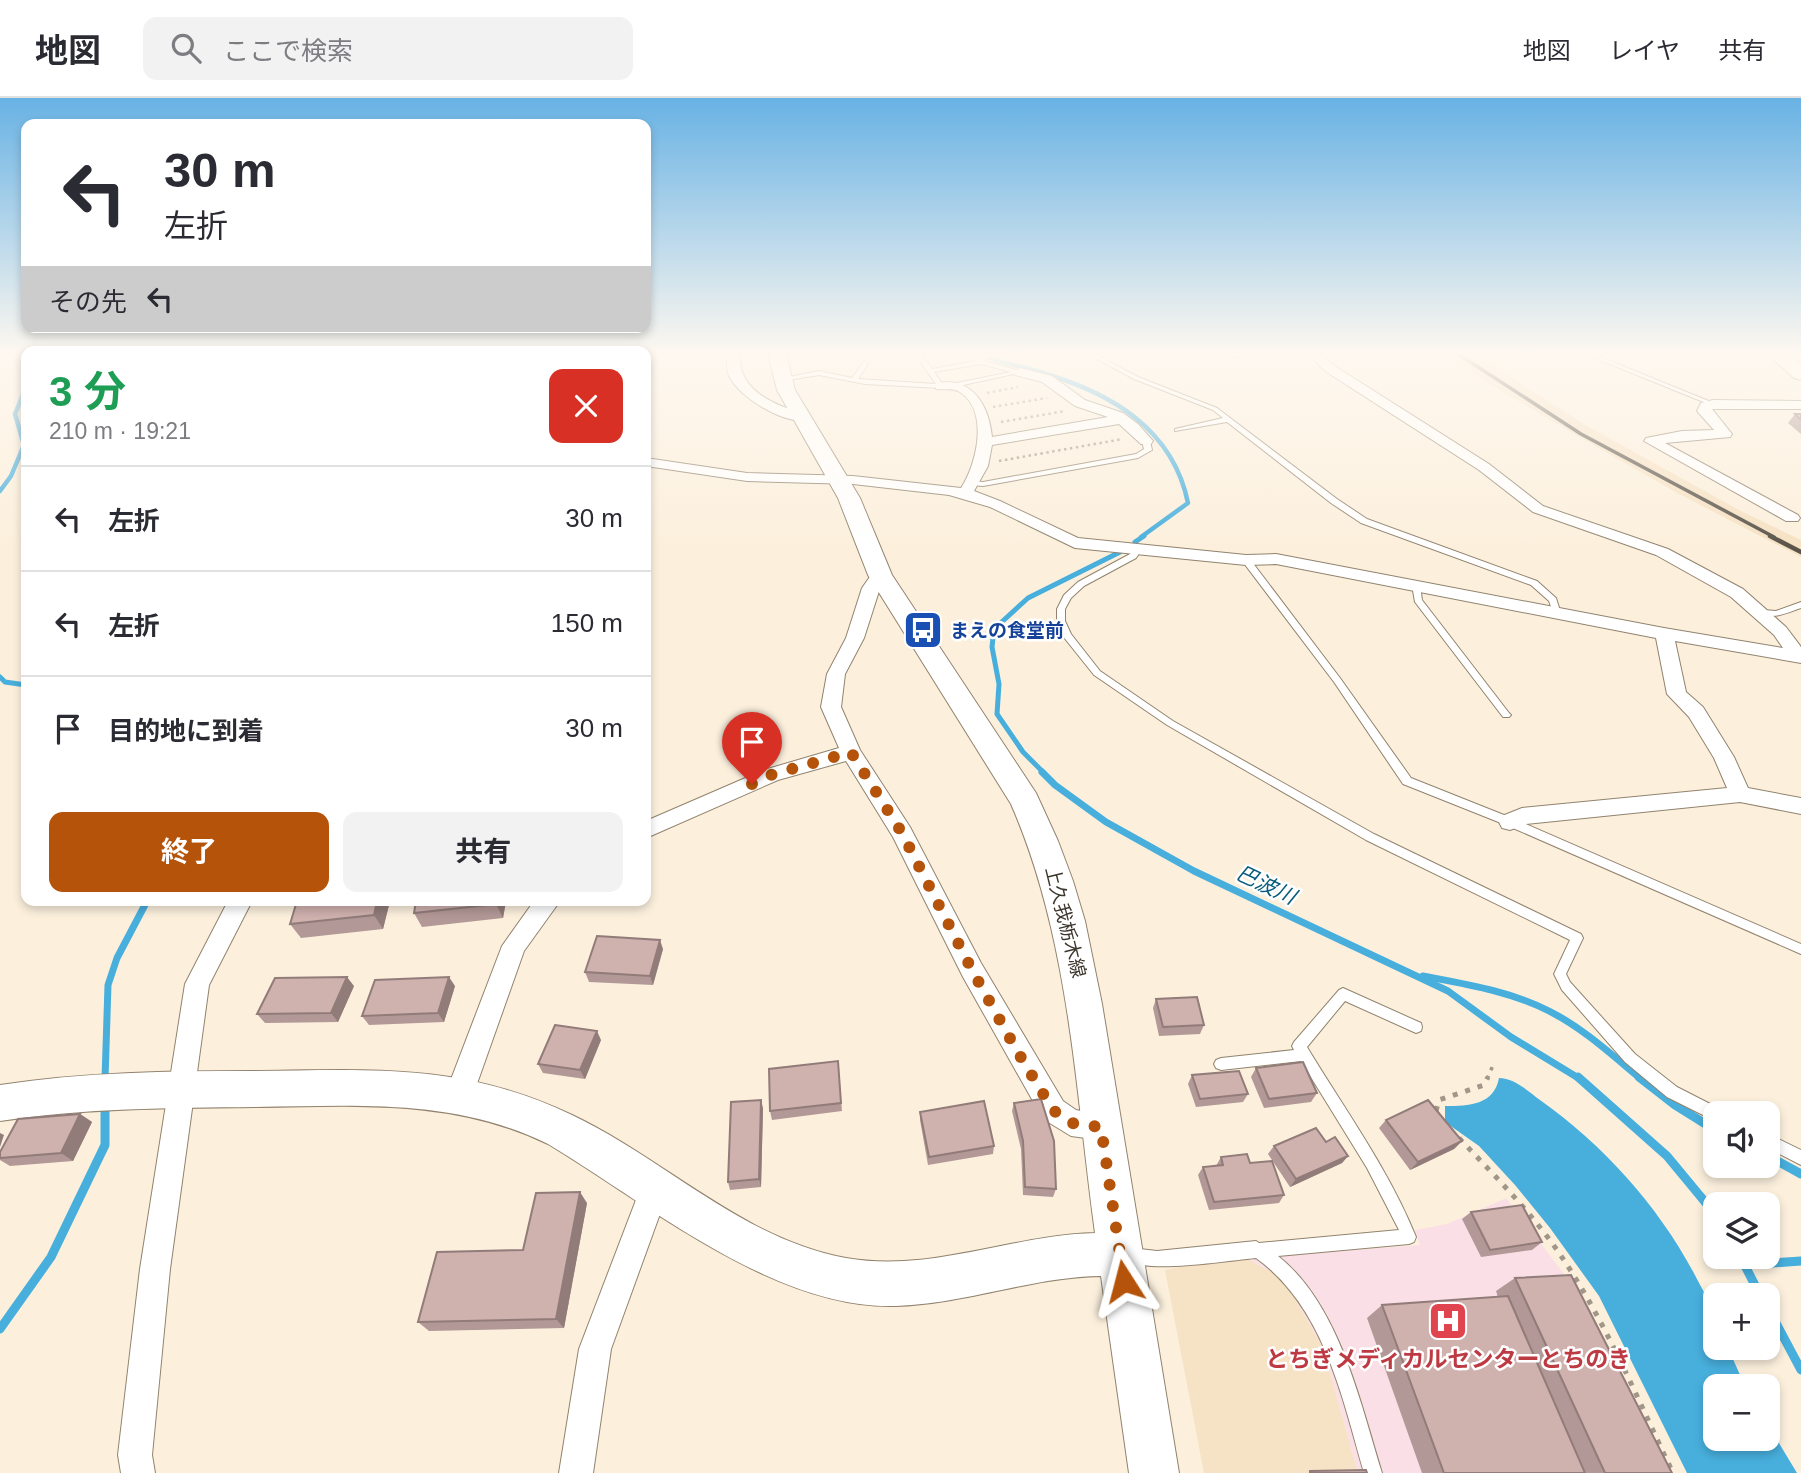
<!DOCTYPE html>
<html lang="ja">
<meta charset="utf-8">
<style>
:root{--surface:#fff;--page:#f2f2f3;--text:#2b2b33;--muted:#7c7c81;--line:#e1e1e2;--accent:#b45309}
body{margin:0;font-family:Helvetica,"Noto Sans JP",sans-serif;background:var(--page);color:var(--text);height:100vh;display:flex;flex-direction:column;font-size:26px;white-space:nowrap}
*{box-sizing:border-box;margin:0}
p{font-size:23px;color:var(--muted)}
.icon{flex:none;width:38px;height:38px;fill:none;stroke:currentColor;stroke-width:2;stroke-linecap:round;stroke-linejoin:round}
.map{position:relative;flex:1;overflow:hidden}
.sheet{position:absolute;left:21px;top:248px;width:630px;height:560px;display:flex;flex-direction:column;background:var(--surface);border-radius:14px;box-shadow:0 4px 10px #0003}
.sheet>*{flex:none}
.top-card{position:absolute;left:21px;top:21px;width:630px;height:214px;border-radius:14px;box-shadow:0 4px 10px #0003;background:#fff;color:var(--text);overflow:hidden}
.tools{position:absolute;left:1703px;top:1003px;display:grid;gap:14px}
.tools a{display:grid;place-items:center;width:77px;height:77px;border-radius:14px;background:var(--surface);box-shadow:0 4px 10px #0003;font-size:35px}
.pin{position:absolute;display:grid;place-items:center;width:60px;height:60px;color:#fff;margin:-72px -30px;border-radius:50% 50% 50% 0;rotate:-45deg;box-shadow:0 0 7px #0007}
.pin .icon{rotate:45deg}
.me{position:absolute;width:77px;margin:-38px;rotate:351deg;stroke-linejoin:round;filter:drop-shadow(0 0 5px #0008)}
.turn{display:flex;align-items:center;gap:24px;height:147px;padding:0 28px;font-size:32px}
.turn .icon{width:91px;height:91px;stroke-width:2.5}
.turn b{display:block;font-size:49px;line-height:60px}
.then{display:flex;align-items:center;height:66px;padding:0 28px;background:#0003;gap:14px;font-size:26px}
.round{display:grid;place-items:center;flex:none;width:74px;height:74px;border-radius:14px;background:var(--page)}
.head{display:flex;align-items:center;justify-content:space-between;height:119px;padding:0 28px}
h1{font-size:42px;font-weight:700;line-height:52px;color:#1e9e55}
.primary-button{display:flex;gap:14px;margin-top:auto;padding:14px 28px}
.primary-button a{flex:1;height:80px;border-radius:14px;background:var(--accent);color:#fff;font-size:28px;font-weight:700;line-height:80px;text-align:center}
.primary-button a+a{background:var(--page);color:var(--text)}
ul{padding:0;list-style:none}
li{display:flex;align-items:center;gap:21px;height:105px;padding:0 28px;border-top:2px solid var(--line)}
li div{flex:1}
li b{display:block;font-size:26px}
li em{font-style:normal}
header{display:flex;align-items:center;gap:42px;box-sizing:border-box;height:98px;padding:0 35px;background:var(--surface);border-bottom:2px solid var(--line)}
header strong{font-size:33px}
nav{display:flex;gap:38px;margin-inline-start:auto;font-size:24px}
.search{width:490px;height:63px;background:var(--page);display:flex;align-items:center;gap:18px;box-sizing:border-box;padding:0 24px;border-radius:14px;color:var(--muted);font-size:26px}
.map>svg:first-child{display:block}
.built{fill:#f6e2c4}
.medical{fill:#fae0e6}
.water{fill:#48afdd}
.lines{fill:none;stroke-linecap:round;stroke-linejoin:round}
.stream-far3{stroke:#48afdd;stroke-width:4.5}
.stream-far2{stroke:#48afdd;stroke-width:5}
.stream-far1{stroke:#48afdd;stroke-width:7}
.stream{stroke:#48afdd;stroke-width:9}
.lane-casing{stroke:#91836e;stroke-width:2}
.street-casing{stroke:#91836e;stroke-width:2}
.secondary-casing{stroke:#91836e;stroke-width:2}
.primary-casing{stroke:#91836e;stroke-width:2}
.path-far2{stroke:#a09788;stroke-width:2.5;stroke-dasharray:2.5 3.5;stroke-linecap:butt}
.path-far1{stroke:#a09788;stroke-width:3.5;stroke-dasharray:3.5 6;stroke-linecap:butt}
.path{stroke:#a09788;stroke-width:5;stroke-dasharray:5 8;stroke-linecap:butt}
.lane{fill:#fff;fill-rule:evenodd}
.street{fill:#fff;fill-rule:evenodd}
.secondary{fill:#fff;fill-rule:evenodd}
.primary{fill:#fff;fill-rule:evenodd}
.rail-far1{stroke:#5b544a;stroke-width:3.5}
.rail{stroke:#5b544a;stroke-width:4.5}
.wall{fill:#b29896}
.shaded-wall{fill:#917c7a}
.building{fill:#cfb1ae;stroke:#917c7a;stroke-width:2}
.route{stroke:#b45309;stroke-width:12;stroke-dasharray:0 21.6}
.labels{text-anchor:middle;stroke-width:5;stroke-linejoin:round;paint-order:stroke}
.transit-label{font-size:19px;font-weight:bold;fill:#164399;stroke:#fff;text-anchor:start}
.street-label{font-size:19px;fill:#3d372e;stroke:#fff}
.water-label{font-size:21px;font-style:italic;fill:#095c7c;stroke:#fff}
.near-health-label{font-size:23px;font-weight:bold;fill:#be3a42;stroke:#fff}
</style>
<header>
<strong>地図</strong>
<div class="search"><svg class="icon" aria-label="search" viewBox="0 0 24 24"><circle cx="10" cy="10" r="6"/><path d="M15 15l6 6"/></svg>ここで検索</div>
<nav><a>地図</a><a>レイヤ</a><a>共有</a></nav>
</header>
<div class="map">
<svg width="1801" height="1375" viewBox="0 0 1801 1375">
<rect width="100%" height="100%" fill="#fcf0dd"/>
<!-- built -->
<g class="built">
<path d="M1446,256H1475L1585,327L1743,414L1801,442V459L1679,396L1602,352L1489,286Z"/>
<path d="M1246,1160L1277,1177L1292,1196L1323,1249L1358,1375H1204L1165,1172L1219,1161Z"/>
</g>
<!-- medical -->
<path class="medical" d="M1506,1100L1568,1181L1660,1375H1358L1323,1249L1292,1196L1277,1177L1246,1160L1420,1147L1415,1132L1447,1126Z"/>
<!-- water -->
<path class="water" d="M1499,980C1514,980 1528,993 1540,1002C1605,1048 1662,1112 1698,1183C1704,1194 1711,1206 1714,1217C1717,1227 1715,1239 1715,1250H1728L1745,1288H1715V1340H1768V1327L1797,1375H1687L1599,1198L1550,1130L1515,1087L1479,1048L1445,1024V1008C1469,1008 1494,1007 1499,980Z"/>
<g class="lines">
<!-- stream-far3 -->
<g class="stream-far3">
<path d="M981,256C1001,266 1022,268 1043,275C1111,295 1173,331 1188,405L1141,439"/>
<path d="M0,393L11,378L24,347L15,316L26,289"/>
</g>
<!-- stream-far2 -->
<g class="stream-far2">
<path d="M1135,444L1144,438"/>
<path d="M0,579L5,584L26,587"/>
<path d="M1044,675L1023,654L997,616L999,586L992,549L994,531L1028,500L1120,454"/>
</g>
<!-- stream-far1 -->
<g class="stream-far1">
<path d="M1042,674L1055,687L1106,724L1194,773L1448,893L1511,939L1580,981"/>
<path d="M1423,878C1465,886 1510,893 1549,913C1583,930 1612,957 1641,981"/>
<path d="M105,981L108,887L117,860L147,803"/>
</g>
<!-- stream -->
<g class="stream">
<path d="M1578,979L1667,1058L1715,1116"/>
<path d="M1639,979L1675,1007L1715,1032"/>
<path d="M105,985V979"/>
<path d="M1768,1058L1801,1076"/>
<path d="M1740,1158L1760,1197"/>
<path d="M1744,1167L1801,1163"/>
<path d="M1768,1210L1801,1272"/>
<path d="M0,1231L51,1159L105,1047V1006"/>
</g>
<!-- lane casing -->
<g class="lane-casing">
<g id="lane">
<path d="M915,256H921L932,271L976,263L985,256H992L984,263L1023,274L954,289L952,288V286L1011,274L981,266L934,274L944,288L941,290L865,286L819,277L782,283L779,281L819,273L852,280L863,265L865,264L868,266L858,281L936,286Z"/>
<path d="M1088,256H1095L1138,279L1217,310L1337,401L1367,421L1537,483L1556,500L1561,516L1560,518H1554L1549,503L1531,487L1361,425L1331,405L1227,324L1175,333V331L1223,320L1213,312L1134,281Z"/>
<path d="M1230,256H1238L1242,258L1239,260Z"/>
<path d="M1585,256H1593L1716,306L1711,307Z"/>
<path d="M1146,341L1150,343L1152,352L1138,360L983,388L972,387L968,385L972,383L983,384L1136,356L1144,351L1142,343Z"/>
<path d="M1135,449H1141L1142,451L1136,460L1084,488L1071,500L1065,511V523L1071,536L1100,573L1173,623L1374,736L1581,836L1583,840L1566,876L1570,884L1635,956L1677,989L1720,1011L1721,1015H1715V1023L1667,999L1625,964L1562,892L1554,876L1570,842L1366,742L1167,627L1094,577L1062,537L1057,523V511L1064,497L1078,484L1130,456Z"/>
<path d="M1243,460H1249L1340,580L1411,680L1514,721L1801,846V856L1506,727L1403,686L1334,584L1243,464Z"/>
<path d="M1416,484L1420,487L1422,502L1509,615L1511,617L1509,619H1503L1415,504L1412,487Z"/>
<path d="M1801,504V510C1787,515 1773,522 1759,515L1763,512L1776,513Z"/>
<path d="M1343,890L1421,925L1422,929L1421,933L1416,935L1345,903L1307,949C1345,1012 1388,1070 1416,1139L1414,1144L1409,1146L1278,1158C1339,1206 1360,1304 1382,1375H1364C1342,1299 1324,1209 1256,1160C1224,1163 1153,1175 1126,1163L1123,1158L1126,1153L1131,1150L1157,1153L1256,1143L1259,1145L1399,1132L1367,1070L1301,963L1221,972L1216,970L1214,966L1216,962L1221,960L1294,952L1292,948L1294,944L1339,892Z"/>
<path d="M1768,1036L1801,1052V1067L1768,1050Z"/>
</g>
</g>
<!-- street casing -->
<g class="street-casing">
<g id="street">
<path d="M728,256H740C737,292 775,308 806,316V322C783,326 739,299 729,278C726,271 727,264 728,256Z"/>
<path d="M1308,256H1321L1333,267L1489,366L1543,408L1668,451L1743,491L1786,529L1801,549V565L1675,543L1686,594L1703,609L1734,659L1748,690L1801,700V716L1740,704L1526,726L1510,732L1502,730L1499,724L1502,718L1522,710L1727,690L1714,660L1689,619L1667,596L1656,540L1276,466L1246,467L1075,450L990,409L949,397L853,386L747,383L646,368V360L747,375L853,378L961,390C977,366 990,311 958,293C952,290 944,292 936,291V285C972,278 989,307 992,339L1108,319L1075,308L1042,284L1015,277L1014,274L1020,270L1052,278L1085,302L1123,315L1138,326L1153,343L1151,346H1141L1119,326L992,347L988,368L974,393L1000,403L1078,440L1246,457L1276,456L1664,530L1783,550L1774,537L1731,499L1656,457L1533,414L1479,372L1325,273Z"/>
<path d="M1713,302L1801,303V311H1712L1732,336L1730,339L1665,345L1798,417L1800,420L1798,423H1786L1644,343L1646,340L1682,333L1714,332L1697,313L1701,305Z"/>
<path d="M880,472L888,477L880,490L864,540L845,576L841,609L860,652L910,729L981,865L1063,1003L1076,1012L1111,1019L1115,1029L1111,1039L1101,1042L1071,1038L1043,1021L963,879L893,739L846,663L778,682L646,740V723L764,672L839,650L821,609L827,576L846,540L862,490L874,473Z"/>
<path d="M228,803H252L209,887L170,1171L152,1357L155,1375H121L118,1357L140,1171L185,886Z"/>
<path d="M534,803H560L524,853L473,997L469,1006L459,1010L449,1006L445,997L502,848Z"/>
<path d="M654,1076L664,1081L669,1091L611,1251L593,1375H559L579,1251L644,1081Z"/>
</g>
</g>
<!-- secondary casing -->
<g class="secondary-casing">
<path id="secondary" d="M768,256H786L795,292L860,400L892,477L1036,695L1058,743L1073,783L1085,823L1102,906L1179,1375H1129L1101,1178C1031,1179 966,1206 896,1208C775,1212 648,1106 548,1046C454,1000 357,1008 255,1009C169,1010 85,1010 0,1023V987C84,974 167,973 252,973C370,972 462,964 572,1017C665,1061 742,1141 846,1160C931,1175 1011,1137 1095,1135C1075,990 1070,841 1011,706L868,477L838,400L777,292Z"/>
</g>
<!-- primary casing -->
<g class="primary-casing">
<path id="primary" d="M1767,256H1789L1801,266V282L1794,280Z"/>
</g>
<!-- path-far2 -->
<g class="path-far2">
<path d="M987,295L1018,289"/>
<path d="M993,309L1047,300"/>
<path d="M1001,324L1065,313"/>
<path d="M999,363L1123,341"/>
</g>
<!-- path-far1 -->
<path class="path-far1" d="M1487,981L1494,965"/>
<!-- path -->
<g class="path">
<path d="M1436,1013L1439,1002L1484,987L1488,979"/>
<path d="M1459,1040C1493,1076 1529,1112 1557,1152C1605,1221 1637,1300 1673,1375"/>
</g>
<!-- lane -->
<use href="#lane" class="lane"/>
<!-- street -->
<use href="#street" class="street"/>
<!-- secondary -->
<use href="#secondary" class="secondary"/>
<!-- primary -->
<use href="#primary" class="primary"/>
<!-- rail-far1 -->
<path class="rail-far1" d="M1458,256L1581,336L1774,439"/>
<!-- rail -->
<path class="rail" d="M1770,438L1801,454"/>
</g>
<!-- wall -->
<g class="wall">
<path d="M1795,316H1801V336L1788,325Z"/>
<path d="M297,803H390L383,831L301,840L290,826Z"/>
<path d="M506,803L503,820L422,829L414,815Z"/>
<path d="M663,851L653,887L589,884L585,874Z"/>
<path d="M354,888L338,924L265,925L257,916Z"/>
<path d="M455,888L444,924L369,927L362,918Z"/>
<path d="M1156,901L1204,927L1200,936L1159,938L1153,910Z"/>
<path d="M601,942L585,981L543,975L538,966Z"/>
<path d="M838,963L842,1013L772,1022L770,1013Z"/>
<path d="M1256,970L1317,995L1311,1004L1264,1010L1251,979Z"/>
<path d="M1192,977L1248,996L1243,1004L1196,1009L1188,986Z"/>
<path d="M1014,1005L1056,1091L1053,1099L1023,1097L1021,1051L1012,1013Z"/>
<path d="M763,1010L761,1089L730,1092L728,1084Z"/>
<path d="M920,1014L994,1048L993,1056L928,1067L920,1022Z"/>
<path d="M80,1016L92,1024L73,1063L10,1068L0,1062V1054Z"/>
<path d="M1386,1022L1462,1043L1454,1051L1410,1072L1379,1030Z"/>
<path d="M1326,1044L1348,1058L1342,1065L1290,1089L1268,1056L1274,1048Z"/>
<path d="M1221,1059L1250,1065L1284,1097L1279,1105L1209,1112L1198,1077L1203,1069L1216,1068Z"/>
<path d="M587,1105L564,1230L429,1233L418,1224L523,1152Z"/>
<path d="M1471,1114L1542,1144L1532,1152L1481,1159L1462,1121Z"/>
<path d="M1515,1180L1672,1375H1422L1367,1220L1382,1207L1498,1199L1496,1193Z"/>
</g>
<!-- shaded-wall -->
<g class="shaded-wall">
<path d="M377,803H390L383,831L374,817Z"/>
<path d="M496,803H506L503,820L496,806Z"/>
<path d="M660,842L663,851L653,887L650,878Z"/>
<path d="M347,879L354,888L338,924L331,915Z"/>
<path d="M449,879L455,888L444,924L438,915Z"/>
<path d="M597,933L601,942L585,981L580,972Z"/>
<path d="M761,1002L763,1010L761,1089L759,1081Z"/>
<path d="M80,1016L92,1024L73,1063L61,1055Z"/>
<path d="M0,1035L4,1037L0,1049Z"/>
<path d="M1462,1043L1454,1051L1410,1072L1418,1064Z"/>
<path d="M1348,1058L1342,1065L1290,1089L1296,1081Z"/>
<path d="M580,1094L587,1105L564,1230L556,1221Z"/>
</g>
<!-- building -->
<g class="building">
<path d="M1795,316H1801V322Z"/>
<path d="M297,803H377L374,817L290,826Z"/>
<path d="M416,803H496V806L414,815Z"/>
<path d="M597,838L660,842L650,878L585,874Z"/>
<path d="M347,879L331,915L257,916L275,880Z"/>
<path d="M449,879L438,915L362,918L375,882Z"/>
<path d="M1197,899L1204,927L1163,929L1156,901Z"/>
<path d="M555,927L597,933L580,972L538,966Z"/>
<path d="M838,963L841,1005L770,1013L769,971Z"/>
<path d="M1303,964L1317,995L1269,1001L1256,970Z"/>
<path d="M1239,973L1248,996L1200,1001L1192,977Z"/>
<path d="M1041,1001L1054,1043L1056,1091L1025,1089L1023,1043L1014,1005Z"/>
<path d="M761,1002L759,1081L728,1084L731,1004Z"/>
<path d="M1428,1002L1462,1043L1418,1064L1386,1022Z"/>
<path d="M984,1003L994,1048L929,1059L920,1014Z"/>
<path d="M80,1016L61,1055L0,1060V1054L18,1021Z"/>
<path d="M1316,1030L1326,1044L1335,1039L1348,1058L1296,1081L1274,1048Z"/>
<path d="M1247,1056L1250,1065L1272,1063L1284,1097L1214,1104L1203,1069L1223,1067L1221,1059Z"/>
<path d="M580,1094L556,1221L418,1224L437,1154L523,1152L536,1095Z"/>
<path d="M1522,1107L1542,1144L1490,1152L1471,1114Z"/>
<path d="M1571,1177L1672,1375H1605L1515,1180Z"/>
<path d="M1508,1198L1585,1375H1444L1382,1207Z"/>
<path d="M1366,1372L1367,1375H1310V1373Z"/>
</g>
<!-- sky -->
<linearGradient id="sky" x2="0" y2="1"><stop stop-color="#68b2e4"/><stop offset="0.57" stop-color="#fef8f0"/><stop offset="1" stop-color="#fef8f0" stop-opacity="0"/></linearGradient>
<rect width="1801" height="448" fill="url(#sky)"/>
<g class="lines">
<!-- route -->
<path class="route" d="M752,686L771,677L851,654L902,735L972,872L1017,953L1053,1012L1071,1025L1101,1029L1124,1183"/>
</g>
<!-- icons -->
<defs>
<g id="bus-square" transform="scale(2.0125)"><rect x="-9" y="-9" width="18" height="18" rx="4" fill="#1a4fb4" stroke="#fff"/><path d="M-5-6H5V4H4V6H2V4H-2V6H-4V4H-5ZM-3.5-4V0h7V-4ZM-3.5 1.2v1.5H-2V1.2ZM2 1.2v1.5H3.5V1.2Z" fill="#fff"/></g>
<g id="hospital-square" transform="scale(2.0125)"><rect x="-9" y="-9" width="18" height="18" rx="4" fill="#e0444e" stroke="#fff"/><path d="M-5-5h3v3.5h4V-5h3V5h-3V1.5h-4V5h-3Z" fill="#fff"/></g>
</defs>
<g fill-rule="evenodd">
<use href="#bus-square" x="923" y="532"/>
<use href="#hospital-square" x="1448" y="1223"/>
</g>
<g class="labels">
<!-- transit labels -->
<g class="transit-label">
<text x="950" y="539">まえの食堂前</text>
</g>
<!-- street labels -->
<g class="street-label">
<text transform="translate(1066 824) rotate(76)" y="7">上久我栃木線</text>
</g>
<!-- water labels -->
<g class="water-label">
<text transform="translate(1266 787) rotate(25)" y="7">巴波川</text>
</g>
<!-- near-health labels -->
<g class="near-health-label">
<text x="1448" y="1269">とちぎメディカルセンターとちのき</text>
</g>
</g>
</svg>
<div class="tools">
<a><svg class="icon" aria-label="sound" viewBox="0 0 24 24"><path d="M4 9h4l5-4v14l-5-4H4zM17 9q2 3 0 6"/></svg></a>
<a><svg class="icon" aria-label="layers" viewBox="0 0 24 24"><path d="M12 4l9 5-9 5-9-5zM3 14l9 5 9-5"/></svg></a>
<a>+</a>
<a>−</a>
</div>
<div class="pin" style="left:752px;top:686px;background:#d93025"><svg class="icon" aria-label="arrive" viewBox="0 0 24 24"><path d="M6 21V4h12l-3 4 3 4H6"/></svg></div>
<svg class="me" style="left:1124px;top:1183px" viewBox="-20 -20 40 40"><path d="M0-17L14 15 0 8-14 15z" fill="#b45309" stroke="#fff" stroke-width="4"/></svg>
<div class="top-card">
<div class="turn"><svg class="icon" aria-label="left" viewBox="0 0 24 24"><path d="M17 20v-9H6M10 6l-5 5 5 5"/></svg><div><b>30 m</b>左折</div></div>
<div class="then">その先<svg class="icon" aria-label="left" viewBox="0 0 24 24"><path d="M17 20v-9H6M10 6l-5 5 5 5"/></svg></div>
</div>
<section class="sheet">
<div class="head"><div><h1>3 分</h1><p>210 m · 19:21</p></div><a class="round" style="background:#d93025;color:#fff"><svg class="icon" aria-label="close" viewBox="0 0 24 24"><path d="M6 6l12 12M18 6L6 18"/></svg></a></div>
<ul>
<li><svg class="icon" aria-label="left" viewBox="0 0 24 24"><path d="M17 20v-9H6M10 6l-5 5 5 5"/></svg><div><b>左折</b></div><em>30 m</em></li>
<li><svg class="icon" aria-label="left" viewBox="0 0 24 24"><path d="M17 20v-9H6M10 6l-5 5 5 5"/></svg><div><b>左折</b></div><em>150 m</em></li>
<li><svg class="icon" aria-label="arrive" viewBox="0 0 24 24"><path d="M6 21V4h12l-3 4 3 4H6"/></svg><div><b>目的地に到着</b></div><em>30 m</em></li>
</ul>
<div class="primary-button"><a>終了</a><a>共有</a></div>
</section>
</div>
